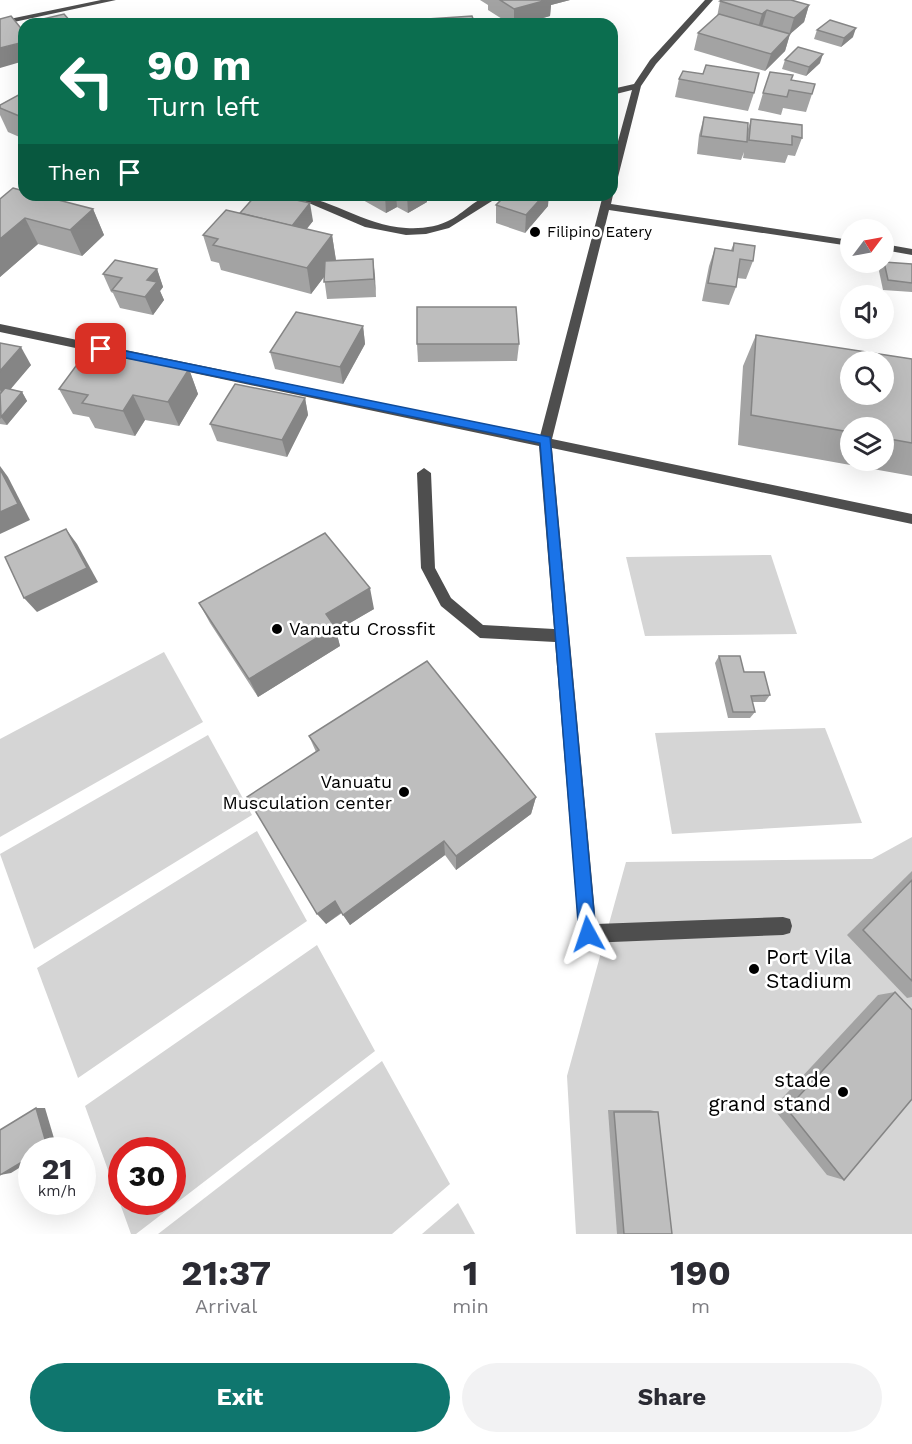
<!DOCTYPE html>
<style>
:root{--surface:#fff;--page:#f2f2f3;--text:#2b2b33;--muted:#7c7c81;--accent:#0f766e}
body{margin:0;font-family:"Work Sans",sans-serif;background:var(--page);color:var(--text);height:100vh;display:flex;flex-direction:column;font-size:22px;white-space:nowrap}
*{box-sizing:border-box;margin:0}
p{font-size:20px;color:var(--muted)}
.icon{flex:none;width:33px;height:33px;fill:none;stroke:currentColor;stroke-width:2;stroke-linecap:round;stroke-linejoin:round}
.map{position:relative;height:1234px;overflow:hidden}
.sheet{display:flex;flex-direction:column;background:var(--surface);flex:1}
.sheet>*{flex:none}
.hud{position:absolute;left:18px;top:18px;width:600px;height:183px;border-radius:18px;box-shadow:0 6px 24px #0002;background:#0b6e4f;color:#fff;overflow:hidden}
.needle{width:39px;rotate:58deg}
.tools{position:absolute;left:840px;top:219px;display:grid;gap:12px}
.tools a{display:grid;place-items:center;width:54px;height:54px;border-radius:50%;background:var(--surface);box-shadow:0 6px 24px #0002;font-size:30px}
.speed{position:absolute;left:18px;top:1137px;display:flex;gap:12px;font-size:30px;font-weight:700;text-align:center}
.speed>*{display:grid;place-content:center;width:78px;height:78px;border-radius:50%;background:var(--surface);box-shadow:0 6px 24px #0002;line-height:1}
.speed small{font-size:15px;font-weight:400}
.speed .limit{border:9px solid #d22;background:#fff;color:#111}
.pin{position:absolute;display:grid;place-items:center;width:51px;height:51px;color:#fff;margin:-26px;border-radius:12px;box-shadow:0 3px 9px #0006}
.me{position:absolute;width:66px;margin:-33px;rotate:355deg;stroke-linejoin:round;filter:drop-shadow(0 0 4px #0008)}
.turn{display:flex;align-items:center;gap:21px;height:126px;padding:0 30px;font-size:27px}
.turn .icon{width:78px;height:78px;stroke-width:2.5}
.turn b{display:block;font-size:42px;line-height:51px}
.then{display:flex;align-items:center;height:57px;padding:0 30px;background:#0003;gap:12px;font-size:22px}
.eta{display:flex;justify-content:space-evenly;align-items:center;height:102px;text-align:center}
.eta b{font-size:36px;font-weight:700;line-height:42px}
.primary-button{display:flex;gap:12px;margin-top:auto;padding:12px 30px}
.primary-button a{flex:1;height:69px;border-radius:36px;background:var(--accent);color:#fff;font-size:24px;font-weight:700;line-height:69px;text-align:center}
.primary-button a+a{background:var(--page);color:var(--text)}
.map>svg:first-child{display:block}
.green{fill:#d5d5d5;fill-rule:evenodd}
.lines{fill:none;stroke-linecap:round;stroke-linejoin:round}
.minor{fill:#4e4e4e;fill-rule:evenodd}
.wall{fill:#a3a3a3;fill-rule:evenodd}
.shaded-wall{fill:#858585}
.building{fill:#bebebe;stroke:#858585;stroke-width:1.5;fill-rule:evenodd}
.route{fill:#1a73e8;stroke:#114b97;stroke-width:1.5}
.poi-dot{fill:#000;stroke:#fff;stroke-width:2}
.labels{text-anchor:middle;stroke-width:5;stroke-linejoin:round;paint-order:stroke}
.far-poi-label{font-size:15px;fill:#000;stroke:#fff;text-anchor:start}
.poi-label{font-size:18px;fill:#000;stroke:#fff;text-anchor:start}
.near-poi-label{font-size:21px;fill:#000;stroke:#fff;text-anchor:start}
</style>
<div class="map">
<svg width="912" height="1234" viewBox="0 0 912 1234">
<rect width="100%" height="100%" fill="#fff"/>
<!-- green -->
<g class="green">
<path d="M771,555L797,634L645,636L626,557Z"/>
<path d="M164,652L203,722L0,837V739Z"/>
<path d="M825,728L862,823L672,834L655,733Z"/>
<path d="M208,735L252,815L34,949L0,854Z"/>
<path d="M257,831L307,921L78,1078L37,968Z"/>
<path d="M912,837V1234H576L567,1076L626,862L872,859Z"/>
<path d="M317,945L375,1051L136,1234H131L85,1106ZM172,1150V1202H122V1150Z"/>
<path d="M382,1061L450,1184L392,1234H158Z"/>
<path d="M458,1203L475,1234H422Z"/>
</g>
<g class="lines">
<!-- minor -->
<g class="minor">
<path d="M101,0H116L0,25V21Z"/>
<path d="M705,0H713L656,64L641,86L617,181L612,184V163L632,90L612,95V89L634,84L650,60Z"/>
<path d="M612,194L613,195L611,204L850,240V246L609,210L552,439L912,514V524L552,448L596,924L783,917L790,919L792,926L790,933L783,935L588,943L581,941L579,934L555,642L480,638L441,606L421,568L417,473L424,468L431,473L435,568L451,598L483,625L554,629L539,446L0,332V324L540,436L603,195Z"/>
<path d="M290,195C326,195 364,226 406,228C421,229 438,227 452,219C466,211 479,195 495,195L492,201L449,228L426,234L406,235L365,227Z"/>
<path d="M884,244L912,249V255L884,250Z"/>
</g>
</g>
<!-- wall -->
<g class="wall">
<path d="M480,0H570L551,5L550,16L522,24H510L488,10V5Z"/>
<path d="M720,1L809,5L804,22L790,34L785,51L765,71L694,50L698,33L717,17Z"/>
<path d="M817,30L853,37L841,47L814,39Z"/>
<path d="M785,60L820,63L806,76L782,69Z"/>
<path d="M703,74L754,93L748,111L675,97L679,79Z"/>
<path d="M791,80L812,94L806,112L783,108L781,115L758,110L763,93Z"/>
<path d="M24,92V139L8,132L0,115V105Z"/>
<path d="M704,117L748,129L751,119L802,138L795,156L788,155L785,163L743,158L744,152L741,160L697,154L699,135Z"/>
<path d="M236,195H249L246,198Z"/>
<path d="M354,195H426L427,202L408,213L397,207L386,213Z"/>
<path d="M0,199L93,209L104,235L82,256L38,244L0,277Z"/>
<path d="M496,205L548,206L525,233L496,223Z"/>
<path d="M240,213L313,221L306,229L332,235L336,260L373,259L376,297L327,299L324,277L311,294L221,270L219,263L211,261L203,235Z"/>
<path d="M734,243L753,261L746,279L737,278L736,287L729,305L702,301L709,266L715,248L731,250Z"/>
<path d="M884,262L912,264V292L883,290L879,271Z"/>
<path d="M157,269L163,287L160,291L164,300L153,315L120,308L113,293L111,292L103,274Z"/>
<path d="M363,326L365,344L343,384L275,369L270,352Z"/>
<path d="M756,335L912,359V476L738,445L743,366ZM850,428H884V460H850Z"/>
<path d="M0,343L31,365L10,389L22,392L27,401L7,425L0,424Z"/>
<path d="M417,344H519L517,361L418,362Z"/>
<path d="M189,369L198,394L179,426L145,420L135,436L95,428L89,417L73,414L59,389Z"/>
<path d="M305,398L308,415L287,457L217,441L210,424Z"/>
<path d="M199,603L374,609L336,631L340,646L258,697L210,623Z"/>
<path d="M719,656L744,672L770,695L765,702H752L755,712L750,718H728L715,663Z"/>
<path d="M309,736L536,797L531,814L456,870L445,855L350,925L342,913L326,924L316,752Z"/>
<path d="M912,871V997L907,998L847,935Z"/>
<path d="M895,992L844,1180L827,1175L773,1108L878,995Z"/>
<path d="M608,1110H650L658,1112L672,1234H617Z"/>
</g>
<!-- shaded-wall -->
<g class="shaded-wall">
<path d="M547,0H570L551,5L550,16L522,24H514V9Z"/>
<path d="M809,5L804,22L789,35L794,18Z"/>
<path d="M767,10L762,27L757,31L762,14Z"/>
<path d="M856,28L853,37L841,47L844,38Z"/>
<path d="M790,34L785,51L765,71L771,54Z"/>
<path d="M24,42V61L0,68V48Z"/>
<path d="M823,54L820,63L806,76L809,67Z"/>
<path d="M385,195H396L397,207L386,213Z"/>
<path d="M407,195H426L427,202L408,213Z"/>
<path d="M544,195H549L548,206L525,233L526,215Z"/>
<path d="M310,203L313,221L292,248L288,230Z"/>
<path d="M93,209L104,235L82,256L70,230Z"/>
<path d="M25,218L38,244L0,277V239Z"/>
<path d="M332,235L336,261L311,294L307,268Z"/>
<path d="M373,259L375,276L376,297L374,279Z"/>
<path d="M157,269L163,287L160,291L164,300L153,315L145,297L147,280Z"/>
<path d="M363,326L365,344L343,384L340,367Z"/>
<path d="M21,347L31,365L4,397L0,390V371Z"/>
<path d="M189,369L198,394L179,426L168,402Z"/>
<path d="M22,392L27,401L7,425L1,417Z"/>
<path d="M133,395L145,420L135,436L123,411Z"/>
<path d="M305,398L308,415L287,457L282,440Z"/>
<path d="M0,466L8,477L30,520L0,534Z"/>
<path d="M66,529L77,544L98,582L37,612L24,598Z"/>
<path d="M370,588L374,609L336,631L340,646L258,697L249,679L326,614Z"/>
<path d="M536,797L531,814L456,870V856Z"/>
<path d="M444,841L445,855L350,925L343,915Z"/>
<path d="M335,901L342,912L326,924L317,914Z"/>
<path d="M36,1108H45L56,1145L46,1150H40Z"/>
<path d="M32,1156V1160L11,1173L0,1175Z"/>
</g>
<!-- building -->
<g class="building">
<path d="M500,0H547L514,9Z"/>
<path d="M722,0H791L809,5L794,18L767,10L762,14L720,1Z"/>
<path d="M64,14L71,22L63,24H43L39,20Z"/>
<path d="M719,14L790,34L771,54L698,33Z"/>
<path d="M11,16L24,32V42L0,48V19Z"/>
<path d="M472,16L475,24H429L428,19Z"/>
<path d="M539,19L547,24H522Z"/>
<path d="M830,20L856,28L844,38L817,30Z"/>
<path d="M239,22L242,24H230Z"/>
<path d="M798,47L823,54L809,67L785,60Z"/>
<path d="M706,65L759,73L754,93L679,79L683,71L703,74Z"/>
<path d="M770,72L793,75L791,80L815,84L812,94L789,90L787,97L763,93Z"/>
<path d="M24,92V118L0,108V105Z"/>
<path d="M704,117L748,123L747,142L701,136Z"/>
<path d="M751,119L802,125V138L792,136V145L749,140Z"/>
<path d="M13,188L24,191V195H39L93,209L70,230L25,218L0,239V199Z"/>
<path d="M256,195H273L310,203L292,226L240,213Z"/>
<path d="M506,195H544L526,215L496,205Z"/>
<path d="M226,210L332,235L307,268L213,245L218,239L203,235Z"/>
<path d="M734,243L755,246L753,261L740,259L736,287L708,283L715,248L733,251Z"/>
<path d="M373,259L374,279L324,282L325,261Z"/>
<path d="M115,260L157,269L147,280L157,282L145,297L112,290L122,278L103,274Z"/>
<path d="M884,262L912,264V283L888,280Z"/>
<path d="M417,307H516L519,344H417Z"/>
<path d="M296,312L363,326L340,367L270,352Z"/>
<path d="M756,335L912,359V443L884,438V428H850V432L751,415ZM850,362H884V394H850Z"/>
<path d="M0,343L21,347L0,371Z"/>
<path d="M87,351L189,369L168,402L133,395L123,411L82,403L88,395L59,389Z"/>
<path d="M235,384L305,398L282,440L210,424Z"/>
<path d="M5,388L22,392L1,417L0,394Z"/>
<path d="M0,469L18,504L0,512Z"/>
<path d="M66,529L87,568L24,598L5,557Z"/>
<path d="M325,533L370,588L326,614L335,627L249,679L199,603Z"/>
<path d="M719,656H740L744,672H764L770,695L751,696L755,712H733Z"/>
<path d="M427,661L536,797L456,856L444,841L343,915L335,901L317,914L247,797L319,750L309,736Z"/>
<path d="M912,880V981L863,930Z"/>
<path d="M895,992L912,1010V1099L844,1180L787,1109Z"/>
<path d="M36,1108L47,1146L40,1150H32V1156L0,1175V1130Z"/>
<path d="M614,1112H658L672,1234H624Z"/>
</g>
<!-- route -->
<path class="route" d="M101,346L550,437L596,934L594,940L588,942L582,940L579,934L540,443L97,352L96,349Z"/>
<!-- markers -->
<g class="poi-dot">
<circle cx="535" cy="232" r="6"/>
<circle cx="277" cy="629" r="6"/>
<circle cx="404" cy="792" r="6"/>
<circle cx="754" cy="969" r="6"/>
<circle cx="843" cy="1092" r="6"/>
</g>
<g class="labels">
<!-- far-poi labels -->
<g class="far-poi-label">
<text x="547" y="237">Filipino Eatery</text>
</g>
<!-- poi labels -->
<g class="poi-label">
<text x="289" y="635">Vanuatu Crossfit</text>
<text x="392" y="788" text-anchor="end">Vanuatu<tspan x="392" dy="21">Musculation center</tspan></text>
</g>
<!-- near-poi labels -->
<g class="near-poi-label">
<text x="766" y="964">Port Vila<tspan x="766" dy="24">Stadium</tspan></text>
<text x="831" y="1087" text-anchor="end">stade<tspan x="831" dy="24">grand stand</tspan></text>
</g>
</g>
</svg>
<div class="tools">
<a><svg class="needle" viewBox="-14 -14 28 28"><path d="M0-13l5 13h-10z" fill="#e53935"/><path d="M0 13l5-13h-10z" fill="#7c7c81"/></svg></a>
<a><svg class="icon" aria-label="sound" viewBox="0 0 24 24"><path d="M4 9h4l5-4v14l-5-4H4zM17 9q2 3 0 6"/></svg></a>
<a><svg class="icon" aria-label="search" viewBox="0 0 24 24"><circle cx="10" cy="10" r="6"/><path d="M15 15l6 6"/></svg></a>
<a><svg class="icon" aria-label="layers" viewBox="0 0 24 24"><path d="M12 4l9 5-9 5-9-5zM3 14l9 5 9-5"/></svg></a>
</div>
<div class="speed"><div>21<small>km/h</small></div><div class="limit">30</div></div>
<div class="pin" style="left:101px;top:349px;background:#d93025"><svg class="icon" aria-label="arrive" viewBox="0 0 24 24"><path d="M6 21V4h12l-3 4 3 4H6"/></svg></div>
<svg class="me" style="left:588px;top:934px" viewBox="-20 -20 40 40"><path d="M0-17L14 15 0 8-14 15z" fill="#1a73e8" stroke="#fff" stroke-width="4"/></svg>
<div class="hud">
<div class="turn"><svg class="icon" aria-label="left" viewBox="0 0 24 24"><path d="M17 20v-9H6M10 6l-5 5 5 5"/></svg><div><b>90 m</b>Turn left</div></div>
<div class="then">Then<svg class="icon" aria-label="arrive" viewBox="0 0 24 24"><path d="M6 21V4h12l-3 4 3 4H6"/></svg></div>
</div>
</div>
<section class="sheet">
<div class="eta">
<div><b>21:37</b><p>Arrival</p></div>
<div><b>1</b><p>min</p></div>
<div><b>190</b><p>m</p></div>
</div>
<div class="primary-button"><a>Exit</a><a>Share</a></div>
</section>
